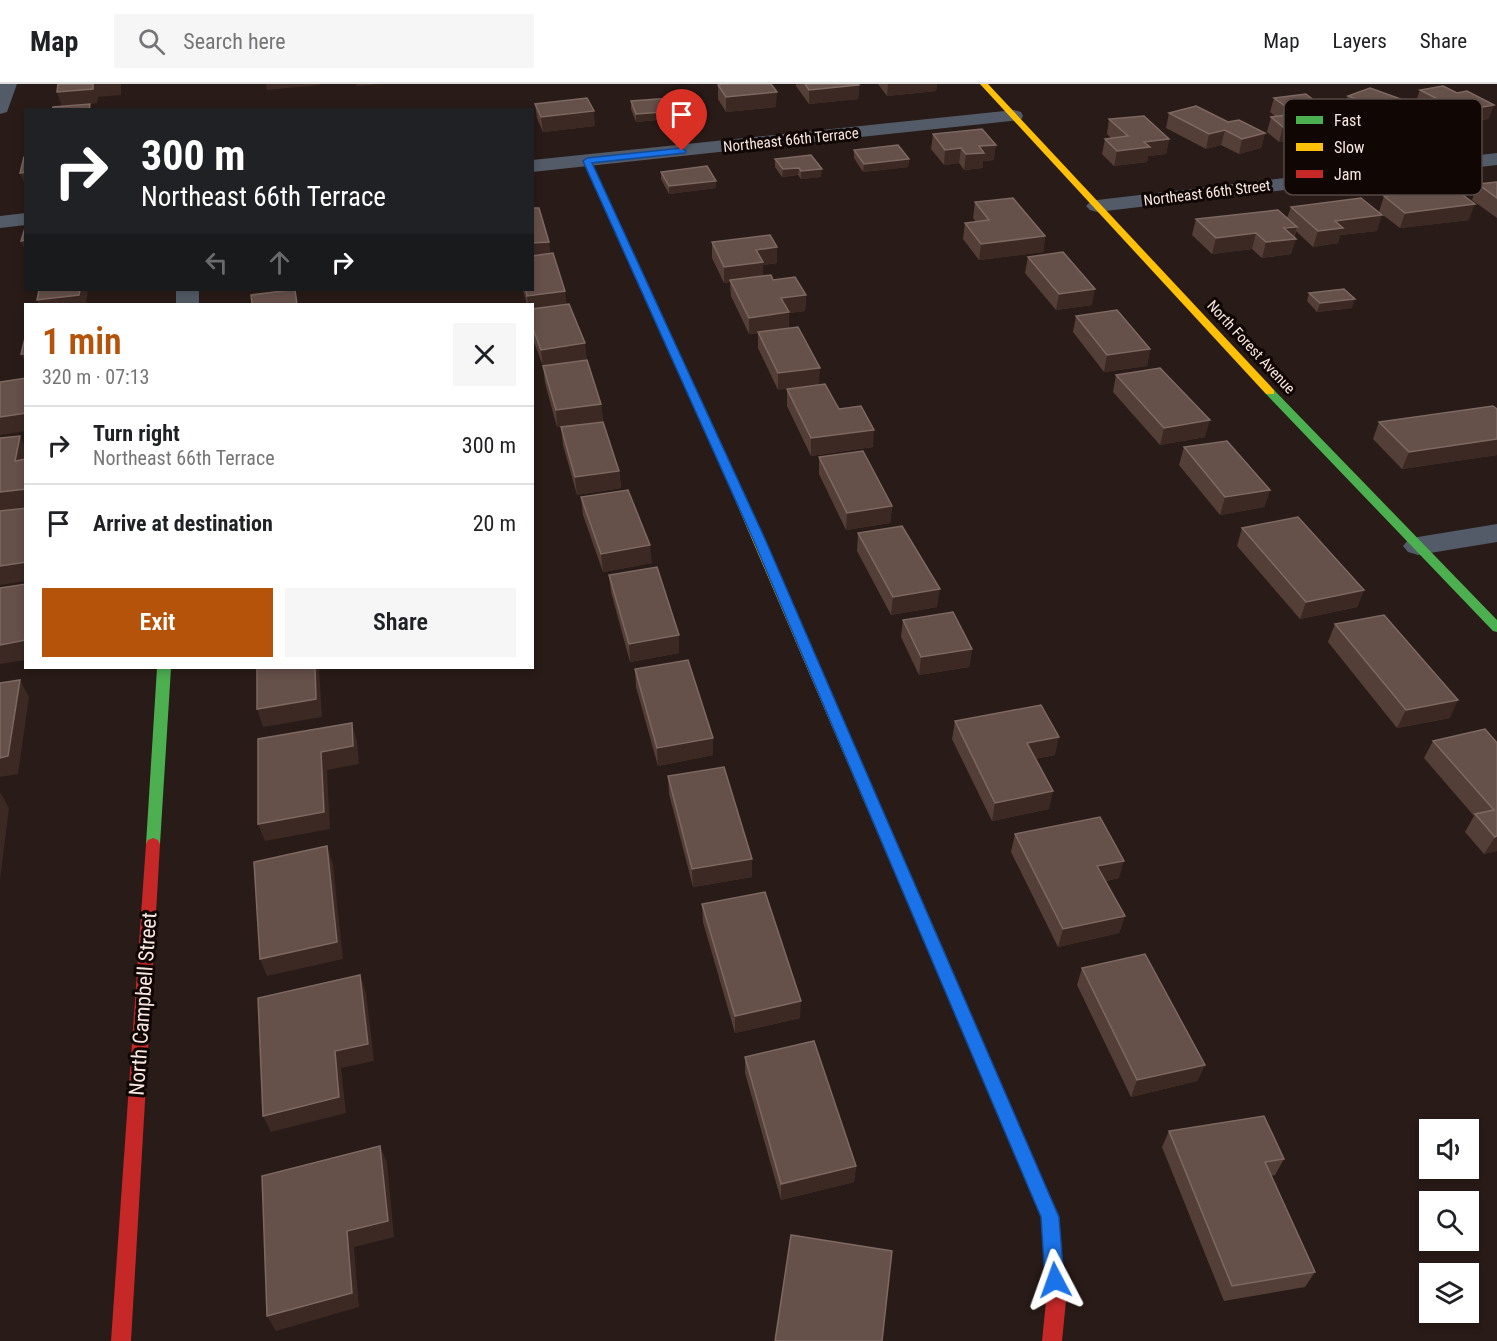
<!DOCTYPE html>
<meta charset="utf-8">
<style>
:root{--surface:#fff;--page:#f6f6f6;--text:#202124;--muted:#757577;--line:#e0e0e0;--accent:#b45309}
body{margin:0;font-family:"Roboto Condensed",sans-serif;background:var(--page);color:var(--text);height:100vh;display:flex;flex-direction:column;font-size:22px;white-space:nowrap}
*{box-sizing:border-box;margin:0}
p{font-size:20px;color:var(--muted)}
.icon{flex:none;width:33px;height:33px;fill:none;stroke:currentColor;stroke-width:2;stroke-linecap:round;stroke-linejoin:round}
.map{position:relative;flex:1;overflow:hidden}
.drawer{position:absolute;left:24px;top:219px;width:510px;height:366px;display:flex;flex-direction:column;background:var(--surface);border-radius:0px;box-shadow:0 3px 9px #0003}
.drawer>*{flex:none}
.guide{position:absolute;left:24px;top:24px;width:510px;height:183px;border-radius:0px;box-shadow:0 3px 9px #0003;background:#202124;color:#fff;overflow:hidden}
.fabs{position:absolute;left:1419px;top:1035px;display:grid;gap:12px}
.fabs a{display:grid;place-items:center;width:60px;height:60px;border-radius:0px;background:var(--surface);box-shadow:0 3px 9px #0003;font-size:30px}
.pin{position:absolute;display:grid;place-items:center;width:51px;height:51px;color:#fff;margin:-62px -26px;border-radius:50% 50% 50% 0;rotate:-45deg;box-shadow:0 0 6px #0007}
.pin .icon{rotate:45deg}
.me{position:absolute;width:66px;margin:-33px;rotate:356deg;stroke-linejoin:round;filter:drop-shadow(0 0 4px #0008)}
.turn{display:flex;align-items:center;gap:21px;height:126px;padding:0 18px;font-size:27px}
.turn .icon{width:78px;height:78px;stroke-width:2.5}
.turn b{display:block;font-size:42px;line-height:51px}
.lanes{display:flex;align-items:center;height:57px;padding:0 18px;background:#0003;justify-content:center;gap:30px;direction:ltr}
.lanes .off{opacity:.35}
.round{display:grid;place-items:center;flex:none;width:63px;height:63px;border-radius:0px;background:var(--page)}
.headline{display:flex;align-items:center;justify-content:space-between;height:102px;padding:0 18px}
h1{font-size:36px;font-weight:600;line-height:45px;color:var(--accent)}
.cta{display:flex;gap:12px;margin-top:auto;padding:12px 18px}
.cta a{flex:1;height:69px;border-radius:0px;background:var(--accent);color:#fff;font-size:24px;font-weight:600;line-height:69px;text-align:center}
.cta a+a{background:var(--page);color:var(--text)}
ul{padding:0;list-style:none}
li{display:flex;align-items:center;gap:18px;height:78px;padding:0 18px;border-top:2px solid var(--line)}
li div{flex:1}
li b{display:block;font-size:22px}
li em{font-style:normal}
header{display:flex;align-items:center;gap:36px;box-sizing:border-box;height:84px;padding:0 30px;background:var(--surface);border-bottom:2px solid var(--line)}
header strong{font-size:28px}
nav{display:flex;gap:33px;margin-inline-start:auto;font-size:21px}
.search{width:420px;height:54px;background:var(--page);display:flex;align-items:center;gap:15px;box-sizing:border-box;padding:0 21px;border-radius:0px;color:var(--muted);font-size:22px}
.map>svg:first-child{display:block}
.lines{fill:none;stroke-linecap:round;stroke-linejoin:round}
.street{fill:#525b67;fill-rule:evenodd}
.fast{fill:#4caf50;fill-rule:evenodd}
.slow{fill:#ffc107;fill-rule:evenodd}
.jam{fill:#c62828;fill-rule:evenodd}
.wall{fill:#543f38}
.shaded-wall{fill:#3c2923}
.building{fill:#66514a;stroke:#7d6862;stroke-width:1.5}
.route{fill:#1a73e8;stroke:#114b97;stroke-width:1.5}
.labels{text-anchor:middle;stroke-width:6;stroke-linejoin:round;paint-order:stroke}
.far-street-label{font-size:15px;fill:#f8e6e1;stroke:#100604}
.near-street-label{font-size:21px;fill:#f8e6e1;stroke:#100604}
.key{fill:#100604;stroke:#564946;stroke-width:1.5}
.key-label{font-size:16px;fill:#f8e6e1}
</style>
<header>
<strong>Map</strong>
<div class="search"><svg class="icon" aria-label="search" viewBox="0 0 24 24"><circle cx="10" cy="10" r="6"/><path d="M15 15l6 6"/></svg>Search here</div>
<nav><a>Map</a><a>Layers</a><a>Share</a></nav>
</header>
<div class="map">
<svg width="1497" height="1257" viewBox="0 0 1497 1257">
<rect width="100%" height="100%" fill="#291b17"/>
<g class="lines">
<!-- street -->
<g class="street">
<path d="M0,0H17L7,28L0,30Z"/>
<path d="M1014,26L1021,28L1023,32L1021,36L532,88V76Z"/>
<path d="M1497,69V81L1097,128L1090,126L1086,122L1090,118L1097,116Z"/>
<path d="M26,129V141L0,144V132Z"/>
<rect x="176" y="206" width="23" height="14"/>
<path d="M1497,440V458L1418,471L1408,468L1403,462L1408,456L1418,453Z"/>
</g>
<!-- fast -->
<g class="fast">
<path d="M1270,305L1274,306L1497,536V548L1493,547L1266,310V306Z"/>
<path d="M157,584H171L160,760L158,764H148L146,760Z"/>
</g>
<!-- slow -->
<g class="slow">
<path d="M980,0H988L1274,306V310H1266Z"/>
<path d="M739,408L745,411L947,874L945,879L939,881L933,879L931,874L733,411Z"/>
</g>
<!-- jam -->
<g class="jam">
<path d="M584,75L591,77L745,411L743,413H735L733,411L583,77Z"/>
<path d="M153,754L158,756L160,760L131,1257H111L146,760L148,756Z"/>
<path d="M939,867L945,869L947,874L1059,1133L1066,1217L1062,1257H1042L1046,1217L1041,1133L931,874L933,869Z"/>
</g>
</g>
<!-- wall -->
<g class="wall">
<path d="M796,0H858L859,1L858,15L809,20L796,2Z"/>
<path d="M878,0H937L936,7L887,12Z"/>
<path d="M718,1L776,23L726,28L718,15Z"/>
<path d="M1420,6L1457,9L1494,21L1488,35L1455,42L1420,23L1413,44L1395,51L1371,42L1373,38L1343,26L1348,12L1415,20Z"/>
<path d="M1274,14L1330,46L1314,48L1312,54L1279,58L1267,48L1271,33H1276L1270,28Z"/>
<path d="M631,17L677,27V34L636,38L631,25Z"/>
<path d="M535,20L595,42L543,48L537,34Z"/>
<path d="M1169,29L1265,49L1261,64L1239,70L1221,61L1206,65L1166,44Z"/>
<path d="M1109,35L1169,55L1166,70L1148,72L1147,78L1114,82L1102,70L1105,55L1111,54L1107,50Z"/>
<path d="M933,50L994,76L983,77V84L964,86L959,79L944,81L931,65Z"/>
<path d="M854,66L909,75L908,83L863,88L854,74Z"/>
<path d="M775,75L821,93L801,95L798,91L782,93L775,83Z"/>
<path d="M661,88L716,104L669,110L661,95Z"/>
<path d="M1497,98V134L1472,116L1478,100Z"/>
<path d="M1384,112L1469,136L1400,144L1379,128Z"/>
<path d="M975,118L1045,152L1043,168L979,176L963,155L965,139L976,138L973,134Z"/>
<path d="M1291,123L1377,147L1340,151L1338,159L1313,163L1296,147L1291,170L1262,174L1252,165L1212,170L1192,151L1196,135L1287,134Z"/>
<path d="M712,158L777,163V179L763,181V192L806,211L805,227L789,229L778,306L758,264V249L749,250L731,212L730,198L724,199L712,174Z"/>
<path d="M550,170L566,220L587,275L553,281L601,320L603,337L557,343L545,299L543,282L532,253V220H527L523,206H532Z"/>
<path d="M1028,173L1092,221L1056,226L1025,189Z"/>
<path d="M1309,209L1352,224L1317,228L1307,217Z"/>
<path d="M1076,232L1150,265L1147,282L1104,288L1073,248Z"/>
<path d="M1116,291L1205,353L1160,361L1113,308Z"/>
<path d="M787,305L839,325L873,363L811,372L787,322Z"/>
<path d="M1497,325V371L1402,385L1373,355L1379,338Z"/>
<path d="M561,343L619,387L621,404L577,411L563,361Z"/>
<path d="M1184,363L1270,406L1264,423L1220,431L1179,381Z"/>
<path d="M819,373L892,422L890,439L846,446L819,390Z"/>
<path d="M581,413L652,479L603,488L583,431Z"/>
<path d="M1242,444L1364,506L1357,523L1300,535L1237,462Z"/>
<path d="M858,449L937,523L891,531L857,467Z"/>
<path d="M609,491L679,569L630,578L611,508Z"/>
<path d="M903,536L972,565L969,583L919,591L901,553Z"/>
<path d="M1335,540L1450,634L1397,644L1328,558Z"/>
<path d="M635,585L713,671L658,682L636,603Z"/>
<path d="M955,637L1055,671L1035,675L1049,725L992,737L952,655Z"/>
<path d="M1433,657L1497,659V767L1484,770L1465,748L1474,732L1424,674Z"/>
<path d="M668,692L752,793L693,803L669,710Z"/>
<path d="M1015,750L1119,794L1106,797L1125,832L1119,849L1058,863L1011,768Z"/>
<path d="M702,820L800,934L735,949L703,838Z"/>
<path d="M1082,884L1205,981L1197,997L1131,1013L1077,901Z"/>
<path d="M745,973L856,1082L854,1098L781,1116L745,989Z"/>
<path d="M1169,1047L1284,1075L1275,1091L1271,1092L1315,1188L1305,1203L1224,1217L1162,1063Z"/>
</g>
<!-- shaded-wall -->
<g class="shaded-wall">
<path d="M93,0H121V11L98,13L97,19L90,20L92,26L62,23L57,8Z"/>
<path d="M266,0H320V1L267,6Z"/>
<path d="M356,0H382L357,2Z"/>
<path d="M888,0H937L936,7L887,12Z"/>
<path d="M859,1L858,15L809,20V6Z"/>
<path d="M777,8L776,23L726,28V13Z"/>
<path d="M1494,21L1488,35L1455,42L1461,27Z"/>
<path d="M1420,22L1413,44L1395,51L1400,37L1410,26Z"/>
<path d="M594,27L595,42L543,48L541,33Z"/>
<path d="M677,27V34L636,38V30Z"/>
<path d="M1334,32L1330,46L1314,48L1312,54L1279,58L1283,43L1310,35Z"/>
<path d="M1225,46L1221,61L1206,65L1209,50Z"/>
<path d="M1265,49L1261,64L1239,70L1242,55Z"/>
<path d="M1169,55L1166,70L1148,72L1147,78L1114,82L1117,67L1144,58Z"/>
<path d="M996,61L994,76L983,77V84L964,86L966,70L979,62Z"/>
<path d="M961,64L959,79L944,81L945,66Z"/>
<path d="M909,75L908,83L863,88L864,80Z"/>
<path d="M799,84L798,91L782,93L783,85Z"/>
<path d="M822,85L821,93L801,95V87Z"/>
<path d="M26,88V103L20,89Z"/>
<path d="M716,97V104L669,110V102Z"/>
<path d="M1475,120L1469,136L1400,144L1405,129Z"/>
<path d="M1382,131L1377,147L1340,151L1338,159L1313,163L1318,147L1335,137Z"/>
<path d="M1297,143L1293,155H1296L1291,170L1262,174L1266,158L1284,144Z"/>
<path d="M1256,149L1252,165L1212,170L1216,154Z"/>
<path d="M1045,152L1043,168L979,176L981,160Z"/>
<path d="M26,156V168L21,157Z"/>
<path d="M549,158L551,173L532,176V159Z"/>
<path d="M777,163V179L763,181V194L730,196V198L724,199V183L756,166Z"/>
<path d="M1095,205L1092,221L1056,226L1059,210Z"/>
<path d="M80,206H88L86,220H39L37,216Z"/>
<path d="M565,207L567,224L532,228V220H528L527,212Z"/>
<path d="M806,211L805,227L789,229V245L749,250V234L781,214Z"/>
<path d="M1355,215L1352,224L1317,228L1320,219Z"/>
<path d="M585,259L587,275L543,282L541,266Z"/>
<path d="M1150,265L1147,282L1104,288L1107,271Z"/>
<path d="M21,270H26V280Z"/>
<path d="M820,284L819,301L778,306V289Z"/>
<path d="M601,320L603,337L557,343L556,326Z"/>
<path d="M26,329V347L0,351V333Z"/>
<path d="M1210,336L1205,353L1160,361L1164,344Z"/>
<path d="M874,346L873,363L811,372V354Z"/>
<path d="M20,352L26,365V378L15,377Z"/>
<path d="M1497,355V371L1402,385L1409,368Z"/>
<path d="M619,387L621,404L577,411L575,393Z"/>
<path d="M26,405V423L0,427V408Z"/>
<path d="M1270,406L1264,423L1220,431L1225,413Z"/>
<path d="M892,422L890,439L846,446L847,429Z"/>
<path d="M650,461L652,479L603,488L601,470Z"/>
<path d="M26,478V497L0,501V482Z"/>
<path d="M940,505L937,523L891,531L893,513Z"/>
<path d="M1364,506L1357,523L1300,535L1306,518Z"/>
<path d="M679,551V569L630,578L629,560Z"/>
<path d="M26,556V576L0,580V561Z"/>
<path d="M972,565L969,583L919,591L921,573Z"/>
<path d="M315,584H319L322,633L263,643L257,625Z"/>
<path d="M20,596L29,613L18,690L0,693V674Z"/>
<path d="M1458,616L1450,634L1397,644L1406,626Z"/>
<path d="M352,639L357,657L359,680L327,686L330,745L265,757L258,740L321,668Z"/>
<path d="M1059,653L1055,671L1023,677L1027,659Z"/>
<path d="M713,654V671L658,682L657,664Z"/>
<path d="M1053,707L1049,725L992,737L995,719Z"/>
<path d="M0,708L9,724L0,796Z"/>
<path d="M1497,752V767L1484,770L1495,753Z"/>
<path d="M327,762L333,780L343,875L267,892L260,875Z"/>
<path d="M752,775V793L693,803L692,785Z"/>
<path d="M1124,777L1119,794L1093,800L1097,782Z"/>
<path d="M1125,832L1119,849L1058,863L1063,845Z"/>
<path d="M360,891L366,908L374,977L341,984L346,1029L271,1048L263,1032L335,967Z"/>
<path d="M801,917L800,934L735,949V932Z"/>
<path d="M1205,981L1197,997L1131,1013L1137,996Z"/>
<path d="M380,1062L387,1078L394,1153L354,1163L359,1223L276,1247L267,1232L347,1147Z"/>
<path d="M856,1082L854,1098L781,1116V1100Z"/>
</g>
<!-- building -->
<g class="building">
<path d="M58,0H93V5L57,8Z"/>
<path d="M723,0H771L777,8L726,13L718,1Z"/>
<path d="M805,0H858L859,1L809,6Z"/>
<path d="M1443,2L1457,9L1467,7L1494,21L1461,27L1420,6Z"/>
<path d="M1370,4L1420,22L1410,26L1418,30L1400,37L1376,27L1382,25L1348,12Z"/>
<path d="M1306,10L1334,32L1310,35L1317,40L1283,43L1271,33L1296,30L1274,14Z"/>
<path d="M587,14L594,27L541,33L535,20Z"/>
<path d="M671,14L677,27L636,30L631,17Z"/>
<path d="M90,20L89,26H52L53,23Z"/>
<path d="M1196,22L1228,38L1239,36L1265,49L1242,55L1225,46L1209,50L1169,29Z"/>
<path d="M1144,32L1169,55L1144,58L1150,63L1117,67L1105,55L1128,52L1109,35Z"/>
<path d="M982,45L996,61L979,62L984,69L966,70L961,64L945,66L933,50Z"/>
<path d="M898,61L909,75L864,80L854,66Z"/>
<path d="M811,71L822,85L801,87L799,84L783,85L775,75Z"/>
<path d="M24,73H26V88L20,89Z"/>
<path d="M707,82L716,97L669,102L661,88Z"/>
<path d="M1497,98V114L1478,100Z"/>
<path d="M1453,104L1475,120L1405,129L1384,112Z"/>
<path d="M1013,114L1045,152L981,160L965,139L989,136L975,118Z"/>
<path d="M1361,114L1382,131L1335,137L1343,144L1318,147L1291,123Z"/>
<path d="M532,124H539L549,158L532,159Z"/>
<path d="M1278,126L1297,143L1284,144L1296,155L1266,158L1256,149L1216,154L1196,135Z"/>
<path d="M25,144H26V156L21,157Z"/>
<path d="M770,151L777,163L756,166L763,178L724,183L712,158Z"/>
<path d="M1063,168L1095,205L1059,210L1028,173Z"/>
<path d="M553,169L565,207L527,212L526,206H532V172Z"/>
<path d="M771,191L773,196L795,193L806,211L781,214L789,228L749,234L730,196Z"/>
<path d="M1344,205L1355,215L1320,219L1309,209Z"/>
<path d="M39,206H80L79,211L37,216Z"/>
<path d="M291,206H295L297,220H252L251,211Z"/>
<path d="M569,220L585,259L541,266L532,242V225Z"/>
<path d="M1117,226L1150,265L1107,271L1076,232Z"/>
<path d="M798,243L820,284L778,289L758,248Z"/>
<path d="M26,250V270H21Z"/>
<path d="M587,276L601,320L556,326L543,282Z"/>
<path d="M1160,284L1210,336L1164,344L1116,291Z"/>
<path d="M26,294V329L0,333V298Z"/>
<path d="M825,300L839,325L861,322L874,346L811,354L787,305Z"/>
<path d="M1493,322L1497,325V355L1409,368L1379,338Z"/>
<path d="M603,338L619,387L575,393L561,343Z"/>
<path d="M20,352L15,377L26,375V405L0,408V354Z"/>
<path d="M1227,357L1270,406L1225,413L1184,363Z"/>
<path d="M863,367L892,422L847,429L819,373Z"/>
<path d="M628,406L650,461L601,470L581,413Z"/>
<path d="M26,424V478L0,482V427Z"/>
<path d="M1298,433L1364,506L1306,518L1242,444Z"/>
<path d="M902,442L940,505L893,513L858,449Z"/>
<path d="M657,483L679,551L629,560L609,491Z"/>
<path d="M26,500V556L0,561V504Z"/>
<path d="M953,528L972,565L921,573L903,536Z"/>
<path d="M1384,531L1458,616L1406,626L1335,540Z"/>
<path d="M688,576L713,654L657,664L635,585Z"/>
<path d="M257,584H315L316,615L257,625Z"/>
<path d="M20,596L8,672L0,674V599Z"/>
<path d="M1041,621L1059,653L1027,659L1053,707L995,719L955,637Z"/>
<path d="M352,639L353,662L321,668L324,728L258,740V655Z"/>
<path d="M1485,645L1497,659V752L1495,753L1475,730L1494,726L1433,657Z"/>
<path d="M724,683L752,775L692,785L668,692Z"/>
<path d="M1100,733L1124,777L1097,782L1125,832L1063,845L1015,750Z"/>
<path d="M327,762L337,858L260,875L254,778Z"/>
<path d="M765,808L801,917L735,932L702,820Z"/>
<path d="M1145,870L1205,981L1137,996L1082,884Z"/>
<path d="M360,891L368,960L335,967L339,1013L263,1032L258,914Z"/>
<path d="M814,957L856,1082L781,1100L745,973Z"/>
<path d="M1264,1032L1284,1075L1265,1078L1315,1188L1232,1202L1169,1047Z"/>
<path d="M380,1062L388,1137L347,1147L352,1209L267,1232L262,1092Z"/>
<path d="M791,1151L892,1167L882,1257H775Z"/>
</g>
<!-- route -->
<path class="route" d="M682,64L686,67L685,69L592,79L765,455L1059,1133L1064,1196L1062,1203L1055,1205L1048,1203L1045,1196L1041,1133L753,455L583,77L587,74Z"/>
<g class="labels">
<!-- far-street labels -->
<g class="far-street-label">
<text transform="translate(791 56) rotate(-6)" y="5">Northeast 66th Terrace</text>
<text transform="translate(1207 109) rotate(-7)" y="5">Northeast 66th Street</text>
<text transform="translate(1251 263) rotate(47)" y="5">North Forest Avenue</text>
</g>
<!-- near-street labels -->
<g class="near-street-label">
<text transform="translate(143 920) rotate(-86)" y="7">North Campbell Street</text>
</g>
</g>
<!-- legend -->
<rect x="1284" y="15" width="198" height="96" rx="9" class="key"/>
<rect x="1296" y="32" width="27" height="8" fill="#4caf50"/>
<rect x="1296" y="59" width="27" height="8" fill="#ffc107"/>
<rect x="1296" y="86" width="27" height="8" fill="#c62828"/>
<g class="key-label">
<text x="1334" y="42">Fast</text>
<text x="1334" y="69">Slow</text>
<text x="1334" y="96">Jam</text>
</g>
</svg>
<div class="fabs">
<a><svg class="icon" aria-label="sound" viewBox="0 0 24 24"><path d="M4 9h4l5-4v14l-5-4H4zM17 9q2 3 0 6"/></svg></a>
<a><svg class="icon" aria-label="search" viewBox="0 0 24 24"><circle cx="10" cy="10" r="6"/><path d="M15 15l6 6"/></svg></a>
<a><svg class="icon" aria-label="layers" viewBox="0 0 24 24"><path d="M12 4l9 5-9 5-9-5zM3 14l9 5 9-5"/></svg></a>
</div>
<div class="pin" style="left:682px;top:67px;background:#d93025"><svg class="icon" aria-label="arrive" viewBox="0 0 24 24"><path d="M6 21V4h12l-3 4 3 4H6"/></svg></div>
<svg class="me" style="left:1055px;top:1196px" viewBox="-20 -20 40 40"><path d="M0-17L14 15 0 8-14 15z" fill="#1a73e8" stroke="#fff" stroke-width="4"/></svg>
<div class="guide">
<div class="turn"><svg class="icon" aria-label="right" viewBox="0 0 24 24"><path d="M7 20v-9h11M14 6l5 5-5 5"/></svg><div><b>300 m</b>Northeast 66th Terrace</div></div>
<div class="lanes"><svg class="icon off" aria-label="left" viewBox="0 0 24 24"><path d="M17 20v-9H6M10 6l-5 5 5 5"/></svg><svg class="icon off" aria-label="ahead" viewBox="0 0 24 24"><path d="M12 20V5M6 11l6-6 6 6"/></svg><svg class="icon" aria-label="right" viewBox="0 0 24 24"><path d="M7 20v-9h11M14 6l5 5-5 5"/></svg></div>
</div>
<section class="drawer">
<div class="headline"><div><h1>1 min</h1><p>320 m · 07:13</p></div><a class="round"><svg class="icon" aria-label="close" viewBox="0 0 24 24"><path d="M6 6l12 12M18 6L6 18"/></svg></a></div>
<ul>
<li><svg class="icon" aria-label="right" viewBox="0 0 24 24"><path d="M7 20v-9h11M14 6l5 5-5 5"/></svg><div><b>Turn right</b><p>Northeast 66th Terrace</p></div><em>300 m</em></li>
<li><svg class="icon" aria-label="arrive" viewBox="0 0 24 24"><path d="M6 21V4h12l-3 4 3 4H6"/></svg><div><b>Arrive at destination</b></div><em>20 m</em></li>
</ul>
<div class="cta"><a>Exit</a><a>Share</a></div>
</section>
</div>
